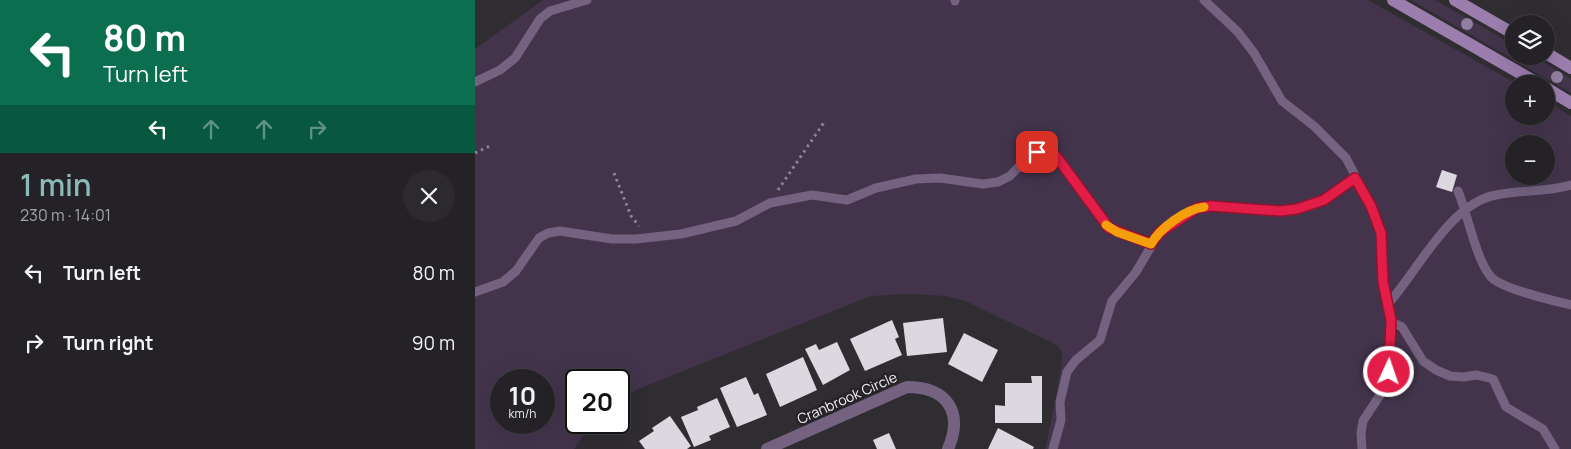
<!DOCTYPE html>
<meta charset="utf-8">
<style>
:root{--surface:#242226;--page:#2c2a2e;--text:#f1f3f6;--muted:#a3a4a7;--line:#413f43;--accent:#8bbbb9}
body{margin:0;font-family:Manrope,sans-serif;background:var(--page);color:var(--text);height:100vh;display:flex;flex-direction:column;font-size:19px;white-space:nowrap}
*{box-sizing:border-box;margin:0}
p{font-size:16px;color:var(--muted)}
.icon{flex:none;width:28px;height:28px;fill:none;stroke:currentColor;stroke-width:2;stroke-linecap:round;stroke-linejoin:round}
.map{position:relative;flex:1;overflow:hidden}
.details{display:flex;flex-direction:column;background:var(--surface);width:475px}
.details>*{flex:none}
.top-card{background:#0b6e4f;color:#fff;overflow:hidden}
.buttons{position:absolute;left:1030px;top:15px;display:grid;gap:10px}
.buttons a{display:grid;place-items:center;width:50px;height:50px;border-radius:50%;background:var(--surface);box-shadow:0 5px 20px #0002,0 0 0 1px var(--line);font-size:25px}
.speed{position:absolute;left:15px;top:369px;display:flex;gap:10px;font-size:25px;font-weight:700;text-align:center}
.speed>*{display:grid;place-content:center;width:65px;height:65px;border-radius:50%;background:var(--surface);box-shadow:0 5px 20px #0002,0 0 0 1px var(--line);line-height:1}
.speed small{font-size:12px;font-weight:400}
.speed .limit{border:2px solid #111;border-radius:8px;background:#fff;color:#111}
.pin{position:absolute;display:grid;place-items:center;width:42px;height:42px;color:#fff;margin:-21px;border-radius:10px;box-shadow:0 2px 8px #0006}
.me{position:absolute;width:55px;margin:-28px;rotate:3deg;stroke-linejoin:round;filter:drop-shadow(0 0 4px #0008)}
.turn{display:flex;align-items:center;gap:18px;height:105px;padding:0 20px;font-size:22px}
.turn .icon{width:65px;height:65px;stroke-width:2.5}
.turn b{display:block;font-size:35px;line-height:42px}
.lanes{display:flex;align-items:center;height:48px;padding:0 20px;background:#0003;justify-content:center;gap:25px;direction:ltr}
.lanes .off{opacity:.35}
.round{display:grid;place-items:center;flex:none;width:52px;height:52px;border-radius:26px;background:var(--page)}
.headline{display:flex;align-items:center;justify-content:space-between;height:85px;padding:0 20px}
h1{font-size:30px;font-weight:600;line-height:38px;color:var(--accent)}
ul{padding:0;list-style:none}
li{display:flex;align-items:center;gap:15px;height:70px;padding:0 20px}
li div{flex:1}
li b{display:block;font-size:19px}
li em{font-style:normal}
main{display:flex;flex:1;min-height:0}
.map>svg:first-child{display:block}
.green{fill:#43344c;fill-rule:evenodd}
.building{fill:#dcd8df}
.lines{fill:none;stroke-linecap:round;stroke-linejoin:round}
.path{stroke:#89878b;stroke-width:3;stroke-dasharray:2.5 4;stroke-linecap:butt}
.lane{stroke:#746280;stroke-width:9}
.street{stroke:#746280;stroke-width:12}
.secondary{stroke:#9b7eae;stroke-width:12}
.tree{fill:#927e9f}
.route-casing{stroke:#92132f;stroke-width:12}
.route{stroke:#e11d48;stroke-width:9}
.slow{stroke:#f59e0b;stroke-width:9}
.labels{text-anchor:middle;stroke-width:5;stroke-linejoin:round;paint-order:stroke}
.street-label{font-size:14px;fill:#f3f1f4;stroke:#262328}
</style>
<main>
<section class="details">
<div class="top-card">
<div class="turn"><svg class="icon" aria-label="left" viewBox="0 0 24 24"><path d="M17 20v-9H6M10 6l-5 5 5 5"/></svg><div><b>80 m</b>Turn left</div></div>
<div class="lanes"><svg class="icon" aria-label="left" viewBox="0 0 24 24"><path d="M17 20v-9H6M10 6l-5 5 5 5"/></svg><svg class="icon off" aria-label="ahead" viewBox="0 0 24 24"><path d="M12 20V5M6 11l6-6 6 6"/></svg><svg class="icon off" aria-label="ahead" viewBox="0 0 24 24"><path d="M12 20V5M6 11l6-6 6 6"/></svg><svg class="icon off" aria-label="right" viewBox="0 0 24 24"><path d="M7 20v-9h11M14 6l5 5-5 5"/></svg></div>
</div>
<div class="headline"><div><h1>1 min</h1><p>230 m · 14:01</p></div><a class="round"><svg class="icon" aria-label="close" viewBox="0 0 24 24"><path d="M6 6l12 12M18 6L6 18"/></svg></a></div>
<ul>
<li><svg class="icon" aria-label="left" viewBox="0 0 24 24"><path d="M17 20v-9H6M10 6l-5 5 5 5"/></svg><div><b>Turn left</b></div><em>80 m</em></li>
<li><svg class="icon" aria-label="right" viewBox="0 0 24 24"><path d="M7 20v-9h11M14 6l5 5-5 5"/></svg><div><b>Turn right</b></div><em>90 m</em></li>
</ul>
</section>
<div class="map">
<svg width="1096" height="449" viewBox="0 0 1096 449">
<rect width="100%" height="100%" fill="#302d32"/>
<!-- green -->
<g class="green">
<path d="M68,0H893L1042,84H1039V116H1071V101L1096,116V449H570C573,439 589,359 587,353C586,349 582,346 580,344L490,301L470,296L437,294L396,296L163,389L144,401V380H101V422L117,423L99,449H0V49ZM1039,144H1071V176H1039ZM26,380H69V422H26Z"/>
<path d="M936,0H960L1039,45V56H1058L1096,79V93Z"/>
</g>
<!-- building -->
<g class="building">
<path d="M967,170L982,175L977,192L961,187Z"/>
<path d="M468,318L472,352L432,356L428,323Z"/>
<path d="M417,320L424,337L420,339L427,355L390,371L375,339Z"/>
<path d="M489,333L523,350L507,382L473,364Z"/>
<path d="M362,342L375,370L348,385L330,349L341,344L344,350Z"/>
<path d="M328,357L342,390L305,407L291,374Z"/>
<path d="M556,376H567V423H520V405L530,406V383H557Z"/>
<path d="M271,377L279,395L283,393L292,415L262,427L245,388Z"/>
<path d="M242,398L255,427L234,436L236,440L219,447L206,417L223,410L222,407Z"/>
<path d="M195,416L216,446L212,449H170L164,441L179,431L177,428Z"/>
<path d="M523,428L559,447L558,449H513Z"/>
<path d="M414,433L421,449H402L398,440Z"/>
</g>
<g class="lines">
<!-- path -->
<g class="path">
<path d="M0,153L17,145"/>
<path d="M139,173L156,216L164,226"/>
<path d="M303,190L350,121"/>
</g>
<!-- lane -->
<g class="lane">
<path d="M480,0V1"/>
<path d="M729,0L763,32L779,53L807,101L839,126L871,158L896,206L906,233L908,283L916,320L914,372L907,392L888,421L886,433L887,449"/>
<path d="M0,82L25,70L40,58L65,19L75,11L112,0"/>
<path d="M983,191C993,215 1001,260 1016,277C1027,289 1080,301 1096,305"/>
<path d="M0,292L28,282L41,271L64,238L73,233L85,231L137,239H161L206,234L261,221L295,203L337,195L372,200L401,188L441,179L465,178L508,184L523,182L535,176L554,156L562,152H573L581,156L634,228L676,244"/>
<path d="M913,304C942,272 975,203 1021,195C1046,190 1071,192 1096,185"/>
<path d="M915,321L927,327L948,361L961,370L975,376L988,377L1002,375L1018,379L1031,407L1068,429L1080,449"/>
<path d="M578,449L586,420L585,402L592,372L601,360L625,340L637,301L661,272L684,233L722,208L737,206L805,211L822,209L849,200L880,178"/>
</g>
<!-- street -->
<path class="street" d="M292,449L432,387C472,387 489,412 473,449"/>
<!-- secondary -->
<g class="secondary">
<path d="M918,0L1064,84"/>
<path d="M980,0L1039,34"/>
<path d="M1071,53L1096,68"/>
<path d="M1071,88L1096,103"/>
</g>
</g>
<!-- trees -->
<g class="tree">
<circle cx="992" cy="24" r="6"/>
<circle cx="1082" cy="77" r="6"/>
</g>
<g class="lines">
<!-- route casing -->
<g class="route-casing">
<path id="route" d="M562,152H573L581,156L634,228L676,244L685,232L722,208L736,206L805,211L822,209L849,200L880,178L896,206L906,233L908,282L916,320L914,372"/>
</g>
<!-- route -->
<use href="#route" class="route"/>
<!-- slow -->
<path class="slow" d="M631,225L642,232L676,244C685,228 711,209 729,207"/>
</g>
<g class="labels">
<!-- street labels -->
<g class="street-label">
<text transform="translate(372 398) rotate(-24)" y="5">Cranbrook Circle</text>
</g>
</g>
</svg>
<div class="buttons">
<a><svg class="icon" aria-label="layers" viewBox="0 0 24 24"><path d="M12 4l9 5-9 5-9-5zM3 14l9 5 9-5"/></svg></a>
<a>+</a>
<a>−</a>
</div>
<div class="speed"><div>10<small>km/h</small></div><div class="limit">20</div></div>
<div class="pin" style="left:562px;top:152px;background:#d93025"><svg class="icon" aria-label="arrive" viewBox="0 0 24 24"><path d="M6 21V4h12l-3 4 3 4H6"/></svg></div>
<svg class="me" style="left:914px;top:372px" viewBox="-20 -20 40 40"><circle r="17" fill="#e11d48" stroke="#fff" stroke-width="3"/><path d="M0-11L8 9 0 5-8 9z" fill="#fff"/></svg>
</div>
</main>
